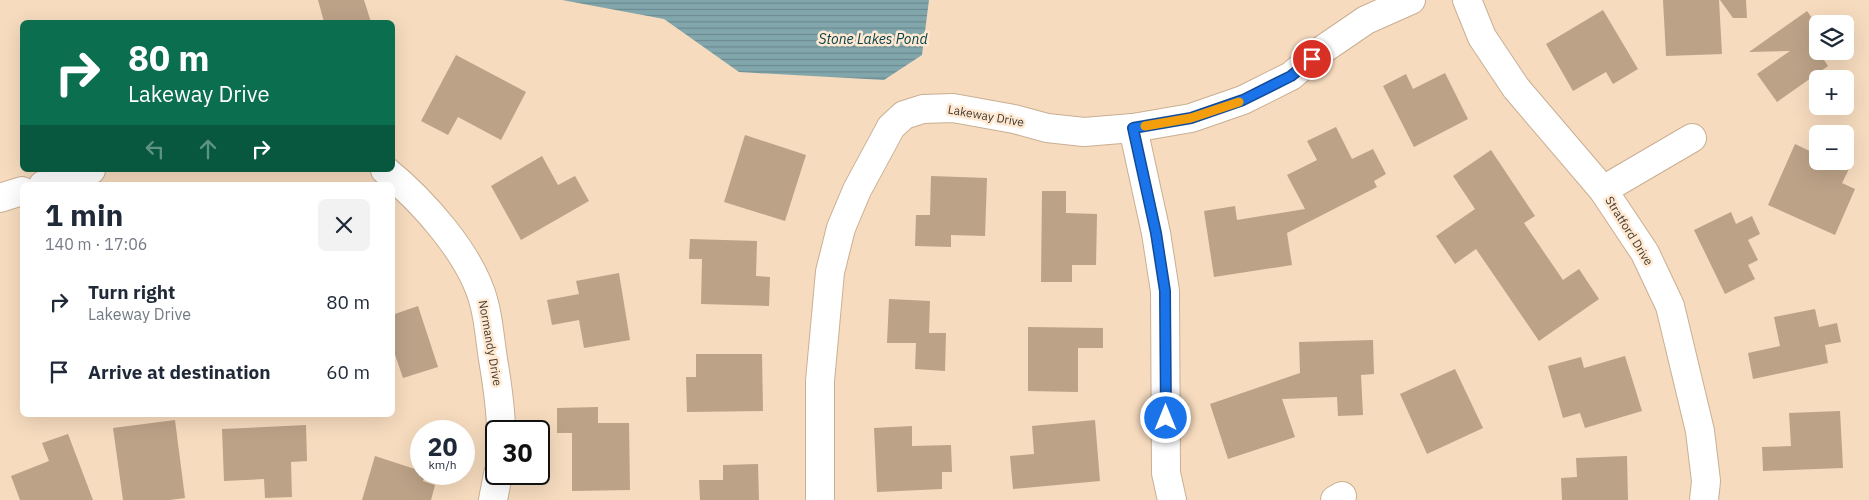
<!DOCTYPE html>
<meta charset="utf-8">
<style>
:root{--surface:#fff;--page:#f2f2f3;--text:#1f2937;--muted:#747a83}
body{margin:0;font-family:"IBM Plex Sans",sans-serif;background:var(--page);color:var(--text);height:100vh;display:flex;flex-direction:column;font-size:19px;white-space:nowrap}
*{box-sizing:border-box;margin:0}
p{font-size:16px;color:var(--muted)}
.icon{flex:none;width:28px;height:28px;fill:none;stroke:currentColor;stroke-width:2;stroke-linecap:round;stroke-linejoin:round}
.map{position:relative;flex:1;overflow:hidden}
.side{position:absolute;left:20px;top:182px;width:375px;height:235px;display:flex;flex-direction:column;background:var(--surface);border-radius:8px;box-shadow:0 5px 20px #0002}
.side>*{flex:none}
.guide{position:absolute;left:20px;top:20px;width:375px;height:152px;border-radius:8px;box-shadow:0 5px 20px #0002;background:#0b6e4f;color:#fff;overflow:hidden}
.tools{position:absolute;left:1809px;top:15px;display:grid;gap:10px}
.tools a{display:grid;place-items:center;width:45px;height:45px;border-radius:8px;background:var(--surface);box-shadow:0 5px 20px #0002;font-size:25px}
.speed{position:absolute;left:410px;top:420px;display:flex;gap:10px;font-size:25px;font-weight:700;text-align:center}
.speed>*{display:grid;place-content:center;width:65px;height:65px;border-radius:50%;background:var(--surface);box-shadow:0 5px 20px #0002;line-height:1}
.speed small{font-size:12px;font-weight:400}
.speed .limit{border:2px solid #111;border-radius:8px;background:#fff;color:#111}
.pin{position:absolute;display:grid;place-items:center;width:42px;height:42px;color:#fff;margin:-21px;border:2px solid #fff;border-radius:50%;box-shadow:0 1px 5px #0007}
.me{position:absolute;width:55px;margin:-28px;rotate:0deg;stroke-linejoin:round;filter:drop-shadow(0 0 4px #0008)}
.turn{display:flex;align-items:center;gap:18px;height:105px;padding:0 25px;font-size:22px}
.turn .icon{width:65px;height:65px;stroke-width:2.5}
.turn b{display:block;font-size:35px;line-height:42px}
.lanes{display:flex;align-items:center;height:48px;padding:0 25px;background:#0003;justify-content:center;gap:25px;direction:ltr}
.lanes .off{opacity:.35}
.round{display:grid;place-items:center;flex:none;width:52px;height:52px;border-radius:8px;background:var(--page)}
.overview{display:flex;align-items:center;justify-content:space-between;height:85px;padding:0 25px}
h1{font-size:30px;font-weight:700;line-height:38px}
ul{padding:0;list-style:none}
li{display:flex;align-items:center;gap:15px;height:70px;padding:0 25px}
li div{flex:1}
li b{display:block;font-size:19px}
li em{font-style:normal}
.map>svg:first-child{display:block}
.water{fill:url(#water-rules)}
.building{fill:#bca287}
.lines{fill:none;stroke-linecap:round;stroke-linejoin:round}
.minor-casing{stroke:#c9af93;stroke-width:30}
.minor{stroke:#fff;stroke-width:28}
.route-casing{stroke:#114b97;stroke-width:12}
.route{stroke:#1a73e8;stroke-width:9}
.slow{stroke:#f59e0b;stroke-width:9}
.labels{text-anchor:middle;stroke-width:5;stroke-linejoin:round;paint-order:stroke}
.street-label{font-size:12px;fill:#453a2e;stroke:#ffe9d2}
.water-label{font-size:14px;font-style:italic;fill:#05424a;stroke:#ffe9d2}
</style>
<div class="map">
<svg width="1869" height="500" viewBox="0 0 1869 500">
<defs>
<pattern id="water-rules" width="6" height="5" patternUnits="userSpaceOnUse" patternTransform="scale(1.25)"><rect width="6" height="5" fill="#81a7ad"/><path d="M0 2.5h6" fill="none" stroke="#6b898d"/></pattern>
</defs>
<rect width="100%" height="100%" fill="#f6dbbe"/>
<!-- water -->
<path class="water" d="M562,0H929L922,55L884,80L739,72L664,19Z"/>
<!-- building -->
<g class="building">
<path d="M318,0H364L371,22H324Z"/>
<path d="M1663,0H1719L1722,54L1666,56Z"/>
<path d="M1720,0H1746L1747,18H1733Z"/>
<path d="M1603,10L1638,69L1613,84L1606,72L1573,91L1546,44Z"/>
<path d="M1807,11L1818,26V51L1828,66L1777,102L1757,74L1790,51L1749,52Z"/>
<path d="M456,55L526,92L501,140L458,117L448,135L421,121Z"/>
<path d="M1445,73L1468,119L1414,147L1383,86L1406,74L1413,89Z"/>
<path d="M1336,127L1352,159L1373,149L1386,174L1374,181L1377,187L1287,233L1292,265L1214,277L1204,211L1235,206L1237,220L1305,209L1287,175L1317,160L1307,141Z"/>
<path d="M745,135L806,155L785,221L724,202Z"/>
<path d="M1795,144L1818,155V161H1832L1849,169L1842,183L1855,189L1835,235L1768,205Z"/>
<path d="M1491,150L1535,216L1524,223L1563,280L1579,269L1599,299L1539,341L1476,249L1455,264L1436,236L1475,209L1453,176Z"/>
<path d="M542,156L558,185L575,176L589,201L521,240L491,186Z"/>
<path d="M931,176L987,178L985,236L951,235V247L915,246L916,215H930Z"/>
<path d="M1042,191H1066V213L1097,214L1096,265H1072V282H1041Z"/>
<path d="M1731,212L1736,224L1752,216L1760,234L1748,240L1758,260L1748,265L1755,279L1725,294L1694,230Z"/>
<path d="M690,239L757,241L756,276L770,277L769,306L701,304L702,259H689Z"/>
<path d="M619,273L630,340L584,348L579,320L552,325L547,300L579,294L576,281Z"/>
<path d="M889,299L930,301L929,333H946L945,371L915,369L916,343H887Z"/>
<path d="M418,306L438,367L403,378L392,346V315Z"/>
<path d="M1815,309L1819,327L1837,323L1841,342L1825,345L1828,363L1753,379L1748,353L1780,346L1774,317Z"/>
<path d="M1028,327L1103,328V348H1078V392L1028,391Z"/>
<path d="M1373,340L1374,374L1361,375L1363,415L1338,416L1337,397L1282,399L1295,437L1228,459L1210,404L1300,373L1299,342Z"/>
<path d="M696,354H762L763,411L687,412L686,377H696Z"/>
<path d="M1625,356L1642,411L1585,428L1580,413L1563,418L1548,366L1581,357L1584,368Z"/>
<path d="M1455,369L1483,428L1427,454L1400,394Z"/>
<path d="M598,407V423H629L630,490L572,491V433H557V408Z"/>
<path d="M1840,411L1843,468L1763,471L1762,447L1791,446L1789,413Z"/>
<path d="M175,420L185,498L170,500H123L113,428Z"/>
<path d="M1095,420L1100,481L1013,489L1010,456L1034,454L1032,426Z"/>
<path d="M306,425L307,461L291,462L292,497L265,498L264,479L224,481L222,429Z"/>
<path d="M912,426V446L951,445L952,472H942V489L877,492L874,428Z"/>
<path d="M68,434L93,500H20L11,476L49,461L42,443Z"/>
<path d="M375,456L421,471V474H426L423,481L435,485L431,500H362Z"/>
<path d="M1627,456L1628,500H1562L1561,478L1577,477L1576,458Z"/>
<path d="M758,464L759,500H700L699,480H723V465Z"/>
</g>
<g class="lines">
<!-- minor casing -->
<g class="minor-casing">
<g id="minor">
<path d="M1467,0L1482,37L1516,88L1603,190L1645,253L1670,306L1700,431L1706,481L1704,500"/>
<path d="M1133,128L1156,233L1165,291L1166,473L1172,500"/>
<path d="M385,170C422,200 472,255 484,303C489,321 490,341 493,359C497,383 501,407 501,431"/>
<path d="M43,185L91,170"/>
<path d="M1603,190L1692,138"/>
<path d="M0,198L22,191"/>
<path d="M493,500L498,474"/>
<path d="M820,500V381L830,272L841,228L857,190L891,127L904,115L923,109L953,108L1014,119L1047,128L1084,132L1133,128L1191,118L1243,100L1291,76L1322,50L1366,20L1411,0"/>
<path d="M1335,500L1342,496"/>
</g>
</g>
<!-- minor -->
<use href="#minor" class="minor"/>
</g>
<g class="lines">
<!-- route casing -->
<g class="route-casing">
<path id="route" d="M1166,418L1165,291L1156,233L1133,128L1191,118L1243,100L1291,76L1312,59"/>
</g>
<!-- route -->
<use href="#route" class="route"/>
<!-- slow -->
<path class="slow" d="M1145,126L1191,118L1239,102"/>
</g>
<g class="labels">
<!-- street labels -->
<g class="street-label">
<text transform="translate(986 116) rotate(10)" y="4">Lakeway Drive</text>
<text transform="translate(1629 231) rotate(58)" y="4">Stratford Drive</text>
<text transform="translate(490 343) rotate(80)" y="4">Normandy Drive</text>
</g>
<!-- water labels -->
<g class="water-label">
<text x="873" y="44">Stone Lakes Pond</text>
</g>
</g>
</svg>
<div class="tools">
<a><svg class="icon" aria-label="layers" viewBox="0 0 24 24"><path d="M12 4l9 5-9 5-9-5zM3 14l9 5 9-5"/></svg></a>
<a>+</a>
<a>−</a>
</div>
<div class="speed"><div>20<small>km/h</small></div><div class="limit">30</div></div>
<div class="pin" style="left:1312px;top:59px;background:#d93025"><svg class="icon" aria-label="arrive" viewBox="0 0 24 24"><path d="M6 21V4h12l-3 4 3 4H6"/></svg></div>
<svg class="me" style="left:1166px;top:418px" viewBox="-20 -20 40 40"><circle r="17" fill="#1a73e8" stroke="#fff" stroke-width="3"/><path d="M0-11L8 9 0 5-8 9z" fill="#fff"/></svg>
<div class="guide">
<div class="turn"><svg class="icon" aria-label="right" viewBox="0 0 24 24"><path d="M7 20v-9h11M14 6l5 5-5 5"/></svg><div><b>80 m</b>Lakeway Drive</div></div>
<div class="lanes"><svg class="icon off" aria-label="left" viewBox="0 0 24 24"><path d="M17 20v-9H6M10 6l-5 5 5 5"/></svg><svg class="icon off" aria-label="ahead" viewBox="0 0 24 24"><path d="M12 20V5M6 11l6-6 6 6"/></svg><svg class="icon" aria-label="right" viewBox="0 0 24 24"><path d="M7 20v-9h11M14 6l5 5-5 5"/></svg></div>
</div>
<section class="side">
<div class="overview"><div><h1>1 min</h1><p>140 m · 17:06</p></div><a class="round"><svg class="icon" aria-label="close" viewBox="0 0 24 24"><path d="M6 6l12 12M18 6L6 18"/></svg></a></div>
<ul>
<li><svg class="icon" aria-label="right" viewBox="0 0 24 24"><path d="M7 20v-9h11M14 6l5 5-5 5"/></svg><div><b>Turn right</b><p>Lakeway Drive</p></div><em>80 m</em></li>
<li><svg class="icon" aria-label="arrive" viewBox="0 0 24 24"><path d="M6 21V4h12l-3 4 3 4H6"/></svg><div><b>Arrive at destination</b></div><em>60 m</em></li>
</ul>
</section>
</div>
